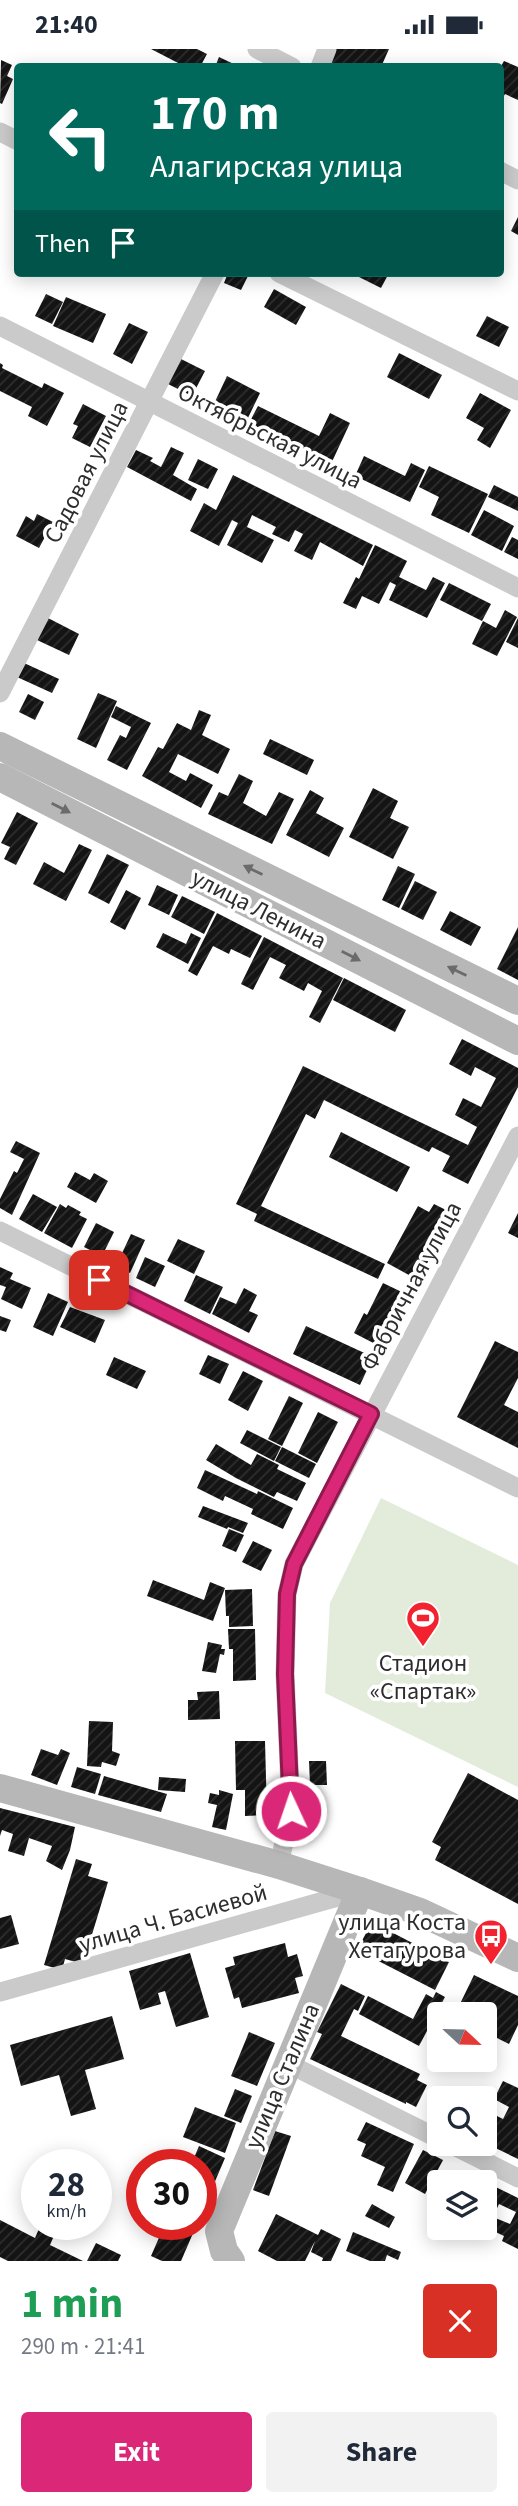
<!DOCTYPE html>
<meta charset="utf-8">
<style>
:root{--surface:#fff;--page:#f2f2f3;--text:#1f2937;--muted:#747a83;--accent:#db2777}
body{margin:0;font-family:"Source Sans 3",sans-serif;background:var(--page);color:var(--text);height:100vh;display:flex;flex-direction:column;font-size:26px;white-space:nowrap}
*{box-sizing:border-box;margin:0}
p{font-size:23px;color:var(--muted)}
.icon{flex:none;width:38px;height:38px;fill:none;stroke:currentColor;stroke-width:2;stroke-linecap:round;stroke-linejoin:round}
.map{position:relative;height:2212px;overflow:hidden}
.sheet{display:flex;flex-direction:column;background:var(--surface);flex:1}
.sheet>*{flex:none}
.banner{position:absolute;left:14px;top:14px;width:490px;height:214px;border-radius:7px;box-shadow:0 4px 18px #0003;background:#00695c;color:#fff;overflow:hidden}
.needle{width:46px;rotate:112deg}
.controls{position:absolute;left:427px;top:1953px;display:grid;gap:14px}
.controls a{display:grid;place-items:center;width:70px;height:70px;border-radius:7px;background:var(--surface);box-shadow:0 4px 18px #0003;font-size:35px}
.speed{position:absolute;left:21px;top:2100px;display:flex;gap:14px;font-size:35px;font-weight:700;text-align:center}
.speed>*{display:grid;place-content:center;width:91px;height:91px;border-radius:50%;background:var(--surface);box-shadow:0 4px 18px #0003;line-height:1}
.speed small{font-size:18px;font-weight:400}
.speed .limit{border:10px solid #d22;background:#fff;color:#111}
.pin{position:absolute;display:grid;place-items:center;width:60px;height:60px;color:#fff;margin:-30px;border-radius:14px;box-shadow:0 4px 10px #0006}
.me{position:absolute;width:77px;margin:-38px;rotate:357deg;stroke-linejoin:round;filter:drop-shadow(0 0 5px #0008)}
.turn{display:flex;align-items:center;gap:24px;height:147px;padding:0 21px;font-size:32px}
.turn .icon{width:91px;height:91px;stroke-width:2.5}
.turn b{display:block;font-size:49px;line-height:60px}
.then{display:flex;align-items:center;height:66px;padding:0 21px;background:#0003;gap:14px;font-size:26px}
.round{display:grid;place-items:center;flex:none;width:74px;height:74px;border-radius:7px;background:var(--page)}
.head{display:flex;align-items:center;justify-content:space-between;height:119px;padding:0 21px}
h1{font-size:42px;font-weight:700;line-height:52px;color:#1e9e55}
.primary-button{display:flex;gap:14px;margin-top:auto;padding:14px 21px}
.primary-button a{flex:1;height:80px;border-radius:7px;background:var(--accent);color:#fff;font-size:28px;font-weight:700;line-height:80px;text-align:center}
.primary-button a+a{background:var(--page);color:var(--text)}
.status{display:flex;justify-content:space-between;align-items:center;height:49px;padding:0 35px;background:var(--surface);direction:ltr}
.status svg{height:19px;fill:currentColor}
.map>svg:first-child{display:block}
.park{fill:#e3ecda}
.building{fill:url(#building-hatch);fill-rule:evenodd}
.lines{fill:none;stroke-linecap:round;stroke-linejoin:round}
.street{stroke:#cacaca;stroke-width:19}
.secondary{stroke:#b7b7b7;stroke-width:28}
.oneway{fill:#6b6b6b}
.route-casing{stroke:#8e194d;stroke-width:18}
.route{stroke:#db2777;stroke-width:12}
.labels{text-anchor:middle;stroke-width:7;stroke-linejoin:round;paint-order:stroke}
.street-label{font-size:24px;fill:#2d2d2d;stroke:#fff}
.poi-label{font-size:24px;fill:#2d2d2d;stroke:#fff}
</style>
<div class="status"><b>21:40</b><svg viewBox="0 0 49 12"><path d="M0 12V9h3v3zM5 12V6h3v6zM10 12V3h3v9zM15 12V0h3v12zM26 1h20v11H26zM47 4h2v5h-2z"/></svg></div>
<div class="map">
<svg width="518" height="2212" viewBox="0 0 518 2212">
<defs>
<pattern id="building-hatch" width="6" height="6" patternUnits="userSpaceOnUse" patternTransform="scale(1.75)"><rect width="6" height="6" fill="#141414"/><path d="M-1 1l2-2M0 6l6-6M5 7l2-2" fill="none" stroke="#2e2e2e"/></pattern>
</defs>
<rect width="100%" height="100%" fill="#fff"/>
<!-- park -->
<path class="park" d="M381,1449L518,1516V1738L325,1644L330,1554Z"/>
<!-- building -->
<g class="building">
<path d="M151,0H197L207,5L200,18H178L180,15Z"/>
<path d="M332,0H389L381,18H365L357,14L355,18H337L327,13Z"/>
<path d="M219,8L240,18H215Z"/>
<path d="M1,11L12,16L7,27L13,30L2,55L0,54Z"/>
<path d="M504,12L518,18V51L505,45L500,54V19Z"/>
<path d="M518,168V186L511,182Z"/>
<path d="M228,224L249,225L241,241L224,234Z"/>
<path d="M351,224H389L381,239Z"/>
<path d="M274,240L306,258L296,276L264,258Z"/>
<path d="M46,245L63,253L52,275L35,267Z"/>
<path d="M66,248L106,265L93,294L53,277Z"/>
<path d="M487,267L509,278L499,298L476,287Z"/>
<path d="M129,274L148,283L132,315L113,305Z"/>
<path d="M399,304L442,326L429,350L387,328Z"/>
<path d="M179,309L205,322L192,347L166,334Z"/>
<path d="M0,314L3,316L2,319L42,339L44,334L64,344L47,377L28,367L32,358L0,342Z"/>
<path d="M227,327L260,344L245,375L212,359Z"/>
<path d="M480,344L511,361L490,399L477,391L484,379L466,369Z"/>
<path d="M83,355L106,367L90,398L72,389L78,377L73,375Z"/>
<path d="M258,357L319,387L330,364L350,374L330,417L308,406L309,403L249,374Z"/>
<path d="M171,398L184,404L173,426L197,440L191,452L127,418L136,401L153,409L150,412L161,418Z"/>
<path d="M364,407L405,427L411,414L425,421L410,453L355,427Z"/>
<path d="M198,410L218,420L208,440L188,431Z"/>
<path d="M429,417L488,445L469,484L431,466L439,448L419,438Z"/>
<path d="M233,426L373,496L363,517L320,493L312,511L294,502L303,485L295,481L289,493L272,485L276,478L252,466L247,478L274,491L262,514L227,496L238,474L232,471L219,497L190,482L204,454L216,461Z"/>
<path d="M494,436L518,448V462L488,448Z"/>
<path d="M484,461L514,477L502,502L471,486Z"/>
<path d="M37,465L53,473L39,499L16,487L26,467L34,472Z"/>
<path d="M512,488L518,491V510L504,503Z"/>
<path d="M375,496L407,512L399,528L426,541L433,528L445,534L427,569L389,551L396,536L390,533L379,555L362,547L356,560L343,554L356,528L359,530Z"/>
<path d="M449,534L491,555L482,572L440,551Z"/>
<path d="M505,561L517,568L497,607L472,595L483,572L496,579Z"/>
<path d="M48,569L79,585L69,606L37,591Z"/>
<path d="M518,569V599L506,593Z"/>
<path d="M24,614L59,630L52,644L17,628Z"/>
<path d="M98,644L117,652L96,699L77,690Z"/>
<path d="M28,645L44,653L35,671L19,663Z"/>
<path d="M116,657L151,674L127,721L107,711L120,686L126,689L131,678L111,668Z"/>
<path d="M199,661L211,666L202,686L230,700L218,725L178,705L169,723L186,732L190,724L213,736L201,759L142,727L158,698L163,700L177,674L191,681Z"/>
<path d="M270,690L314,711L307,726L263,705Z"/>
<path d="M239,725L253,732L243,754L266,767L279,743L294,750L272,795L208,765L219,743L228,747Z"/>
<path d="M373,739L398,752L390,769L409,778L393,810L349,788Z"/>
<path d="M310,741L324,749L316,764L344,779L329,808L286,786Z"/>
<path d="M17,763L38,774L16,816L4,810L10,798L1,794Z"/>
<path d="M79,795L92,801L66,852L33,835L44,813L64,824Z"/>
<path d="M107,805L129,816L109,855L88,844Z"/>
<path d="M398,817L415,825L399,859L382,851Z"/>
<path d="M415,832L437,843L423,871L401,860Z"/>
<path d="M157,836L178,846L169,866L148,856Z"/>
<path d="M126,841L141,849L125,881L110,873Z"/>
<path d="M182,847L215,863L204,885L171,868Z"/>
<path d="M450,862L481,878L471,897L440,881Z"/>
<path d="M217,864L262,887L250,909L231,900L229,905L213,897L197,927L188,922Z"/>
<path d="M518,878V931L497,920Z"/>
<path d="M163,884L186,895L191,884L201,889L188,915L156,898Z"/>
<path d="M264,888L343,929L320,974L309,968L322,942L308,934L304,942L279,929L286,916L270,908L253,941L241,935Z"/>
<path d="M344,929L406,961L395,983L333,951Z"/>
<path d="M462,990L518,1019V1038L468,1135L442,1122L450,1107L432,1098L429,1103L324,1051L315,1070L306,1065L261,1157L385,1215L378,1230L254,1172L257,1165L236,1155L303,1017L468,1096L477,1078L455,1066L463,1049L481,1058L496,1029L475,1018L471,1027L449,1015Z"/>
<path d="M341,1083L410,1118L397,1143L329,1108Z"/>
<path d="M16,1092L40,1104L12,1166L0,1159V1150L14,1122L17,1124L24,1110L10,1103Z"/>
<path d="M75,1123L90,1131L94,1124L108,1132L96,1154L67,1138Z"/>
<path d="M33,1145L57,1158L42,1183L19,1170Z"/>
<path d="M60,1155L66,1159L68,1156L81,1163L79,1166L87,1170L72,1199L44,1184Z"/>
<path d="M434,1155L454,1165L418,1231L387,1214L418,1157L429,1163Z"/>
<path d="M518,1164V1189L508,1184Z"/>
<path d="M96,1174L114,1183L102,1207L84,1198Z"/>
<path d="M131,1185L145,1191L130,1224L116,1217Z"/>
<path d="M178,1190L205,1202L194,1225L167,1212Z"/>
<path d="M145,1208L165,1217L155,1238L136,1229Z"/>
<path d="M0,1218L13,1224L10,1230L31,1239L22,1260L1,1250L6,1238L0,1236Z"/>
<path d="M196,1226L223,1238L210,1265L184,1252Z"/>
<path d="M383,1234L406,1245L381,1298L354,1284L364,1264L367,1266Z"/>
<path d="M244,1239L257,1246L249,1262L258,1266L249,1284L212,1265L220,1248L236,1255Z"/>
<path d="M48,1244L68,1253L53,1287L33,1278Z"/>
<path d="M70,1258L105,1271L95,1294L60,1278Z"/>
<path d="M0,1267L11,1271L6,1283L0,1281Z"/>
<path d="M306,1277L373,1308L360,1336L293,1305Z"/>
<path d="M495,1292L518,1303V1329L504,1356L518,1363V1399L457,1368Z"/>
<path d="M208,1306L229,1315L220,1335L199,1325Z"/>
<path d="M114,1308L146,1322L137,1340L106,1326Z"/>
<path d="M243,1322L263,1332L248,1362L228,1351Z"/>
<path d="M289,1347L303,1354L282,1397L268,1390Z"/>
<path d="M318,1363L338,1373L317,1414L298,1404Z"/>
<path d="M247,1381L281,1398L274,1412L240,1394Z"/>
<path d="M216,1395L251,1416L257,1405L279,1416L277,1420L306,1434L297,1452L277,1443L274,1448L236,1429L206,1411Z"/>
<path d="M282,1398L316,1415L309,1429L275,1412Z"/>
<path d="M205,1421L257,1445L258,1442L293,1459L283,1480L251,1465L253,1460L225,1447L223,1452L197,1439Z"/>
<path d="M203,1457L248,1474L243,1484L228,1478L227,1480L198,1468Z"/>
<path d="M229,1480L244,1486L236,1503L222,1497Z"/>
<path d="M253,1492L272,1501L261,1522L242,1513Z"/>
<path d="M153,1531L204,1551L210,1533L225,1539L213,1572L147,1547Z"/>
<path d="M252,1540L253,1577L229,1578V1567H226L225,1541Z"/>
<path d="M228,1580H255L256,1631L233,1632V1600H229Z"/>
<path d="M208,1593L222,1596L221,1600H225L224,1606L220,1605L216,1624L202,1622Z"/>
<path d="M219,1642L220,1670L188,1671V1651H198L197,1643Z"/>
<path d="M89,1672L113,1673L112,1702L120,1705L116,1717L102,1713L101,1718L87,1717Z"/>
<path d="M235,1692H265L267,1766L245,1767V1741H236Z"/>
<path d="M41,1700L58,1706L61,1700L70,1704L57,1736L31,1726Z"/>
<path d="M309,1712H326L327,1736H310Z"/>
<path d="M77,1718L101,1725L95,1745L71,1738Z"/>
<path d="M468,1724L518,1751V1855L435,1811L441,1798L432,1793Z"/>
<path d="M104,1727L167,1745L161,1763L98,1746Z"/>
<path d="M159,1728L186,1730L185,1743L158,1741Z"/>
<path d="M219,1741L233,1745L226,1781L212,1778L217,1756L208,1754L210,1744L219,1746Z"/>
<path d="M0,1759L75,1778L70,1801L62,1821L46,1812L52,1797L29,1789L24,1807L8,1802L13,1785L2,1781L0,1787Z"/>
<path d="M76,1810L92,1815L88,1827L108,1833L83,1915L65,1910L62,1921L44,1916Z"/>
<path d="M11,1866L19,1895L0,1900V1869Z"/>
<path d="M372,1873L449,1913L435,1941L357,1901Z"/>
<path d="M285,1894L288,1908L297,1905L303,1927L295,1929L299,1944L242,1959L239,1948L234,1950L225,1919L235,1916L233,1908Z"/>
<path d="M190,1904L209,1968L176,1978L165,1942L158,1944L161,1955L140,1961L129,1922Z"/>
<path d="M474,1926L518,1947V1976L509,1995L485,1983L488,1974L485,1972V1965H471L458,1959Z"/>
<path d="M341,1935L365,1947L358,1962L354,1960L341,1987L420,2025L417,2031L427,2036L416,2058L406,2053V2055L310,2010L322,1985L317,1983Z"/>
<path d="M436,1943L445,1948L419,1997L359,1965L368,1947L413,1970L426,1945L433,1949Z"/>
<path d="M112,1967L124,2010L85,2021L96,2060L71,2067L59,2026L21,2037L10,1996Z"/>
<path d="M249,1983L275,1994L257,2037L231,2027Z"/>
<path d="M503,2032L518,2039V2110L485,2094V2072L489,2063L503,2070L509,2058L494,2050Z"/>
<path d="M235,2040L252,2047L241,2074L224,2067Z"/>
<path d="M195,2058L236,2074L225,2104L183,2088Z"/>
<path d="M366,2073L414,2095L393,2143L377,2136L385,2118L361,2107L366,2095L357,2091Z"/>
<path d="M275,2082L291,2087L269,2147L253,2141Z"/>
<path d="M199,2097L225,2109L201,2165V2116H191Z"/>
<path d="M423,2101L443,2111L425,2145L405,2134Z"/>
<path d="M471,2126L518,2149V2200L502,2192L504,2187L485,2178V2133H467ZM499,2155L516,2163L510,2175L493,2168Z"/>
<path d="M434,2131L439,2134V2149L428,2143Z"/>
<path d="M372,2155L395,2168L389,2179L365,2167Z"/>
<path d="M276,2165L318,2186L321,2180L341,2190L331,2212H322L323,2209L311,2203L315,2192L305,2212H277L258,2202Z"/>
<path d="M0,2171L35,2189L41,2175H59L50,2196L83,2212H8L0,2208Z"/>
<path d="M165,2175H197L181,2212H162L151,2207Z"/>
<path d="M353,2183L401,2203L398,2211L387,2206L385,2212H370L346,2202Z"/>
<path d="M96,2194L121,2206L118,2212H87Z"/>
</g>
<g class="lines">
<!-- street -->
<g class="street">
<path d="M257,0L292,18"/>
<path d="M320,18L327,0"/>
<path d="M0,83L18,92"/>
<path d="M500,122L518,131"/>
<path d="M279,224L518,342"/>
<path d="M0,277L518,539"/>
<path d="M0,644L215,224"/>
<path d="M0,1182L518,1439"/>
<path d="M279,1816L291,1762L285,1625L287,1545L294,1515L518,1087"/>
<path d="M0,1943L359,1842"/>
<path d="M287,2014L439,2090"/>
<path d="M450,2095L518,2129"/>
</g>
<!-- secondary -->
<g class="secondary">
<path d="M0,697L518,952"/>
<path d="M0,728L518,992"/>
<path d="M0,1739L279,1816L360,1842L420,1863L518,1909"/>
<path d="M231,2212L224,2202L219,2182L360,1842"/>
</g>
</g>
<!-- one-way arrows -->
<defs><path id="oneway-solid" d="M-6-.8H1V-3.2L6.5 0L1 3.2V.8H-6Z" transform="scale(1.75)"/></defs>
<g class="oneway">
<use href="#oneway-solid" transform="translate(61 759) rotate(27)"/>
<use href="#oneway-solid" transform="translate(253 821) rotate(-154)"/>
<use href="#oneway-solid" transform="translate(351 907) rotate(27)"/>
<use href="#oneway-solid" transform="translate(457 922) rotate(-154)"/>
</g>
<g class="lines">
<!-- route casing -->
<g class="route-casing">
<path id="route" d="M99,1231L371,1365L294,1515L287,1545L285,1625L291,1762"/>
</g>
<!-- route -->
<use href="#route" class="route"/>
</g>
<!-- icons -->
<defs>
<g id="stadium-pin" transform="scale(1.75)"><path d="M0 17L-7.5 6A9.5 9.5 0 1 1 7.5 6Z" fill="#f2222f" stroke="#fff"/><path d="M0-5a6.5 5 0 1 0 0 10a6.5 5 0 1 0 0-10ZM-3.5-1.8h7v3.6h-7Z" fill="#fff"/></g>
<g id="bus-pin" transform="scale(1.75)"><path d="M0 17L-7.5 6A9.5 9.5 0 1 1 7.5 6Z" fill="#f2222f" stroke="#fff"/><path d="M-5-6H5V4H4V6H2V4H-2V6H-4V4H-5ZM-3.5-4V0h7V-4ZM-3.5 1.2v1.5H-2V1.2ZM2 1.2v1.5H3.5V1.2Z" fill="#fff"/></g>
</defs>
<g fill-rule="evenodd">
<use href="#stadium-pin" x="423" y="1569"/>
<use href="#bus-pin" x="491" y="1887"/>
</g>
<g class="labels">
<!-- street labels -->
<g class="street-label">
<text transform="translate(270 387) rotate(27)" y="8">Октябрьская улица</text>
<text transform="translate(86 423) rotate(-63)" y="8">Садовая улица</text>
<text transform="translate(259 860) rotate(27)" y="8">улица Ленина</text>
<text transform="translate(411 1237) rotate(-62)" y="8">Фабричная улица</text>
<text transform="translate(173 1869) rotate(-16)" y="8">улица Ч. Басиевой</text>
<text transform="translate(282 2027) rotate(-67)" y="8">улица Сталина</text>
</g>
<!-- poi labels -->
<g class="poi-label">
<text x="423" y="1622">Стадион<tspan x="423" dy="28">«Спартак»</tspan></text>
<text x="466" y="1881" text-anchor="end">улица Коста<tspan x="466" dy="28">Хетагурова</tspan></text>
</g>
</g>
</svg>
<div class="controls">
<a><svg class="needle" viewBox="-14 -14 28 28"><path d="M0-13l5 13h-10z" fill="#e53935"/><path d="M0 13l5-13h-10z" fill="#747a83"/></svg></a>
<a><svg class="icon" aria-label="search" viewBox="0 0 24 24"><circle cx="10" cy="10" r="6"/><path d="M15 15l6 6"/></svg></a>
<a><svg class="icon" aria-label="layers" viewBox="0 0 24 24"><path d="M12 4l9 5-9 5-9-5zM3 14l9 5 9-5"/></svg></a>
</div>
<div class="speed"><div>28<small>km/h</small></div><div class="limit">30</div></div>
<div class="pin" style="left:99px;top:1231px;background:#d93025"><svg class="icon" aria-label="arrive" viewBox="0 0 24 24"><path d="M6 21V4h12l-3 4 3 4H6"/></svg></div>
<svg class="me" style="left:291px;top:1762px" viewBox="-20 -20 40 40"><circle r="17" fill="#db2777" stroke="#fff" stroke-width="3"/><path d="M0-11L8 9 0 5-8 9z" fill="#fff"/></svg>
<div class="banner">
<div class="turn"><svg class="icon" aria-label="left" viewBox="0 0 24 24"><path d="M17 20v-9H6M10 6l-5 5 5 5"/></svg><div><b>170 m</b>Алагирская улица</div></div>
<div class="then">Then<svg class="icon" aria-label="arrive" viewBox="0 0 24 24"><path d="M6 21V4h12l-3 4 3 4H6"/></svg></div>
</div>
</div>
<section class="sheet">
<div class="head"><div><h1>1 min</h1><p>290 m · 21:41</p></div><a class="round" style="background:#d93025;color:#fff"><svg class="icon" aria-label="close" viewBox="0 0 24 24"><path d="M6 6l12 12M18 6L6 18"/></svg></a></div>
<div class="primary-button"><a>Exit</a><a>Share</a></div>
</section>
